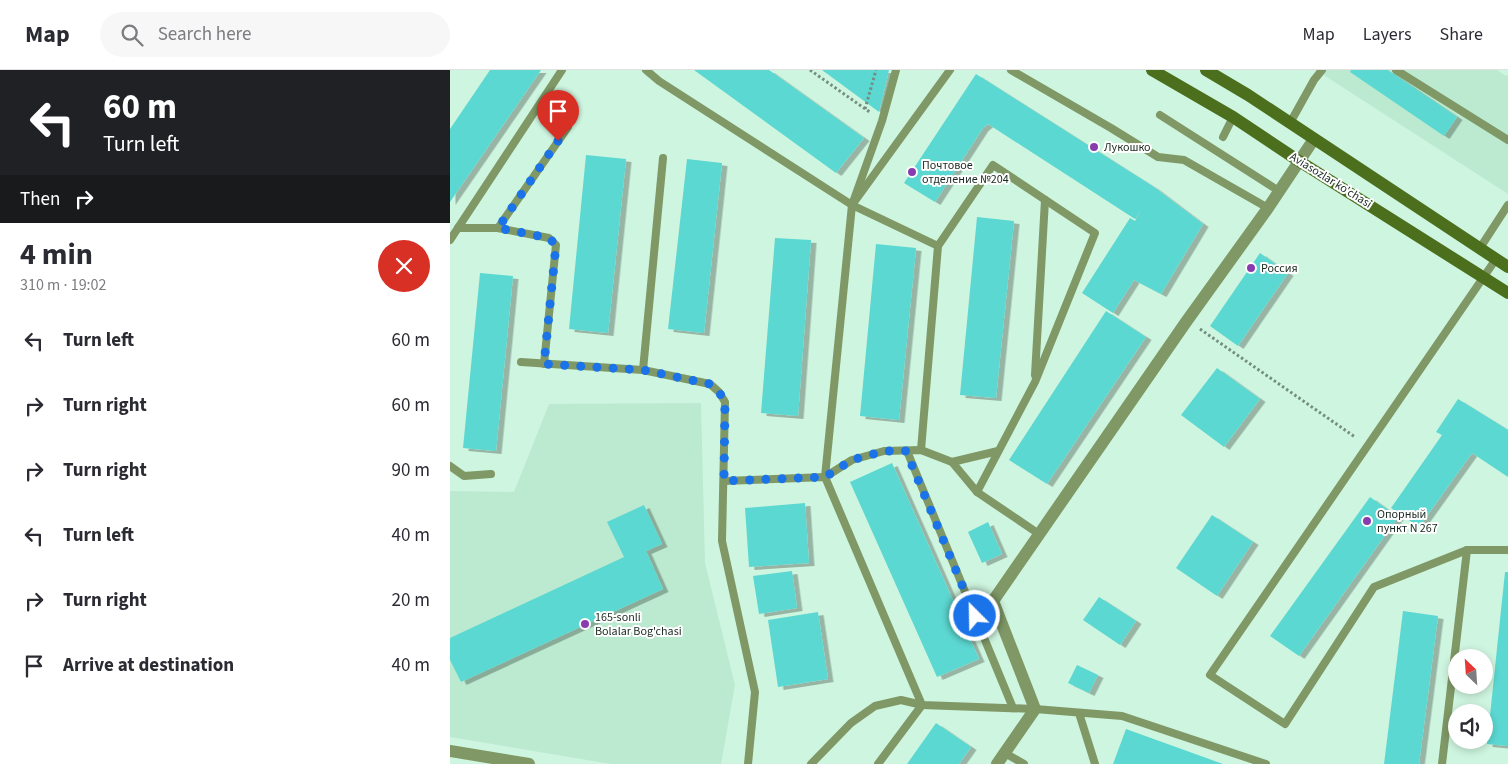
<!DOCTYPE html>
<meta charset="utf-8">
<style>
:root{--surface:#fff;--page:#f7f7f7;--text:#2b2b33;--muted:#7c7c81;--line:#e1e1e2}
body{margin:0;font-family:"Source Sans 3",sans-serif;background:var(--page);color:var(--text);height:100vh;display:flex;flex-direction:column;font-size:19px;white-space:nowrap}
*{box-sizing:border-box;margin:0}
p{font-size:16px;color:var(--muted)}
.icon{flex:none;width:28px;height:28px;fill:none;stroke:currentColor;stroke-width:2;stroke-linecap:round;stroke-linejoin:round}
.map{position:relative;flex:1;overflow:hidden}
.details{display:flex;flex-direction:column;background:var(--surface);width:450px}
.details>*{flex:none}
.banner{background:#202124;color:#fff;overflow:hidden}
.needle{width:32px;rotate:335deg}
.fabs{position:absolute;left:998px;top:579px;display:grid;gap:10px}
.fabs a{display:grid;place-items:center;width:45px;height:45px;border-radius:50%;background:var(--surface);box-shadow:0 2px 8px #0003;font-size:25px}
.pin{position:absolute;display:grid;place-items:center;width:42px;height:42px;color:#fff;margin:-51px -21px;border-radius:50% 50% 50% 0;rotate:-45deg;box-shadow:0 0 5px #0007}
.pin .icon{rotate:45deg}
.me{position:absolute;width:55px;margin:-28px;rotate:337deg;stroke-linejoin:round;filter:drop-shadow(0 0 4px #0008)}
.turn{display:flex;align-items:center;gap:18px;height:105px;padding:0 20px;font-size:22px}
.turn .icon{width:65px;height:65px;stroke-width:2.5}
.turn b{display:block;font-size:35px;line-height:42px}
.then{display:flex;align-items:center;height:48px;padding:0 20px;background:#0003;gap:10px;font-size:19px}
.round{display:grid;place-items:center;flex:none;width:52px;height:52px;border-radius:26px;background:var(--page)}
.summary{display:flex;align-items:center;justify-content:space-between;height:85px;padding:0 20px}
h1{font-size:30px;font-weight:700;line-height:38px}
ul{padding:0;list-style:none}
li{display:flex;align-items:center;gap:15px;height:65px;padding:0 20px}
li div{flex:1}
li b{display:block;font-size:19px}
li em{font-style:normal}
header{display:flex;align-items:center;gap:30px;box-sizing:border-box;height:70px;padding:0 25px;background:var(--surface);border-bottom:1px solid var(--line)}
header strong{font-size:24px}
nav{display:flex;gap:28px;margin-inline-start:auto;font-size:18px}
.search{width:350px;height:45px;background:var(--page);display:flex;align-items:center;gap:12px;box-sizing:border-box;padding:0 18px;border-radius:28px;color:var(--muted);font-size:19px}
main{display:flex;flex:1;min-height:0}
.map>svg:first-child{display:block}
.built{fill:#bbead0}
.building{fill:#5cd8d2;filter:url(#shadow)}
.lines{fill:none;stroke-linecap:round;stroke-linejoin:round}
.path{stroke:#738e7f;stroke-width:3;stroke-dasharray:2.5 2.5;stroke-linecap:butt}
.lane{stroke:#7f9866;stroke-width:8}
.street{stroke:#7f9866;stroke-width:12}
.secondary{stroke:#4c6f1e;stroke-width:12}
.route{stroke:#1a73e8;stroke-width:9;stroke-dasharray:0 16.2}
.poi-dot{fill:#883cad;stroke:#fff;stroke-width:2}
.labels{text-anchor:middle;stroke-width:4;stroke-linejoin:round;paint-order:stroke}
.poi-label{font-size:12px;fill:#1a2921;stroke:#fff;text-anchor:start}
.street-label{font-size:12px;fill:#1a2921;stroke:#fff}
</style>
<header>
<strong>Map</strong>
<div class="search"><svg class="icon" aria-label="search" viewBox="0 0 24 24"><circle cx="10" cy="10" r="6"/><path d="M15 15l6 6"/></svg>Search here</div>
<nav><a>Map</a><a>Layers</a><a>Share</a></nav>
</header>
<main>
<section class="details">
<div class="banner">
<div class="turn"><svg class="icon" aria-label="left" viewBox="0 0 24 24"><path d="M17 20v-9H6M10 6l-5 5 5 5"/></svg><div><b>60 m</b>Turn left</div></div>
<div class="then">Then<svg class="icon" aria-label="right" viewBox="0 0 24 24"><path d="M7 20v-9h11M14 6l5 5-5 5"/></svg></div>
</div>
<div class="summary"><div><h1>4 min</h1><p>310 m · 19:02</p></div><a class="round" style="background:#d93025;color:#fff"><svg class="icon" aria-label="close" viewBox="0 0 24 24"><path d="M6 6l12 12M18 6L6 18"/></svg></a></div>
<ul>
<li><svg class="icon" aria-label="left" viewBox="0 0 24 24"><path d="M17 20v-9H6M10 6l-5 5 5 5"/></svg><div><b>Turn left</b></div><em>60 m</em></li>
<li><svg class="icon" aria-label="right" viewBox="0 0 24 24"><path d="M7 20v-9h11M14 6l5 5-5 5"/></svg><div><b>Turn right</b></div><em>60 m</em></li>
<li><svg class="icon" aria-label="right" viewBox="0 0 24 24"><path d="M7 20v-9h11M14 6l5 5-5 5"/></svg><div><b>Turn right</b></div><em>90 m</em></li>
<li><svg class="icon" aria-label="left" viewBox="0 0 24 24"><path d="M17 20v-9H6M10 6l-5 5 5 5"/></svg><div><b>Turn left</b></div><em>40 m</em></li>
<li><svg class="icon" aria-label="right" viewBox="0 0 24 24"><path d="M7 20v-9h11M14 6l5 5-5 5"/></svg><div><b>Turn right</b></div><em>20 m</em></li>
<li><svg class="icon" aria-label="arrive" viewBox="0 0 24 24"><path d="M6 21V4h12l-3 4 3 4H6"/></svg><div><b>Arrive at destination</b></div><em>40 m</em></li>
</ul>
</section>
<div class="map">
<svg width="1058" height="694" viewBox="0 0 1058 694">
<defs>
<filter id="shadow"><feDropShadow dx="5.5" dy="3" stdDeviation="0" flood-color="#0004"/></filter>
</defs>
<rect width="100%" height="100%" fill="#cef5df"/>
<!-- built -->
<g class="built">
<path d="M866,0H1047L1056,6L1058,4V124Z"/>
<path d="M251,333L255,493L285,615L271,694H161L0,667V421L64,422L99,334Z"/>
</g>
<!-- building -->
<g class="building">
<path d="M40,0H91L0,132V59Z"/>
<path d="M244,0H319L414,68L386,103Z"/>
<path d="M372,0H439L429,42Z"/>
<path d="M901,0H938L1007,47L994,66L900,2Z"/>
<path d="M526,4L704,117L753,154L711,224L684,210L663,243L632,223L680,148L685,151L691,140L685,149L538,54L533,58L485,132L454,113Z"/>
<path d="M136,85L176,89L158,263L119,259Z"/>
<path d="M237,89L272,93L254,263L218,259Z"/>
<path d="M527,147L564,151L546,328L510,325Z"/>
<path d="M325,168L361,170L348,346L311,343Z"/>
<path d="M426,174L466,178L449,350L410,346Z"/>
<path d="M810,183L838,203L788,276L760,256Z"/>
<path d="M30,203L63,206L46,381L13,378Z"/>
<path d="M656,241L696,267L597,414L559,390Z"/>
<path d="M767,298L810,329L774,377L731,345Z"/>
<path d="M1008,329L1058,360V407L1022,383L969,457L941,438L992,365L986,362Z"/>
<path d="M442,393L529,589L487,607L400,412Z"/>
<path d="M920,427L948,447L849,586L820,566Z"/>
<path d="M355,433L359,493L299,497L295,438Z"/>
<path d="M194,435L212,474L196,481L213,519L11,612L0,590V568L174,487L157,452Z"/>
<path d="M762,445L803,472L767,526L726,498Z"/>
<path d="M538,452L552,484L532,493L518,462Z"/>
<path d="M342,501L347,538L309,544L303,506Z"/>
<path d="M1055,502H1058V676L1037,674Z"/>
<path d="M649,527L686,551L670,575L633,550Z"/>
<path d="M953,541L988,546L969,694H934Z"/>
<path d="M368,542L378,609L328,617L318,550Z"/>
<path d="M627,595L648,605L639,623L618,613Z"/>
<path d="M486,653L521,677L509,694H457Z"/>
<path d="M676,659L773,694H663Z"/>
</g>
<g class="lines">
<!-- path -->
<g class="path">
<path d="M360,0L421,43"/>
<path d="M415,39L426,0"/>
<path d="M750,259L905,367"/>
</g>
<!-- lane -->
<g class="lane">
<path d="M196,0L209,11L402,135"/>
<path d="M500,0L402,135L488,176L543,95L645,163L585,312L527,422L589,464"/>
<path d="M561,0L661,58L708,87L734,90L818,138"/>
<path d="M946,0L1058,70"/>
<path d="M710,45L829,121"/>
<path d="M840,53L864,10L872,0"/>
<path d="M773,67L783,47"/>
<path d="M8,158H48L99,168L106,175L94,294"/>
<path d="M48,158L118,57"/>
<path d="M0,170L112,0"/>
<path d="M1030,178L1058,135"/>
<path d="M1046,189L760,605L835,654L924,517L1017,480H1058"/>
<path d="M71,292L193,300L260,314L269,322L275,332L272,471L305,622L298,694"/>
<path d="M193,300L213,88"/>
<path d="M585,305L595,130"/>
<path d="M471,380L488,176"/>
<path d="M457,381L563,638"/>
<path d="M502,392L548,381"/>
<path d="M0,396L14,406L41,404"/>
<path d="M375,407L402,135L432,51L446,0"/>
<path d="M375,407L402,390L434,381L471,380L502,392L527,422"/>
<path d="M274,411L375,407L472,635"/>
<path d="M629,643L645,694"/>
<path d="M555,683L574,694"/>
<path d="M361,694L401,653L425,636L451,630L472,635L585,639L672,646L816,694"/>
<path d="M428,694L472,635"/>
<path d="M992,694L1017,480"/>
</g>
<!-- street -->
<g class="street">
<path d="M0,681L79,694"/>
<path d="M547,694L585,639L543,531L736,252L818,138L864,69"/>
</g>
<!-- secondary -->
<g class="secondary">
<path d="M702,0L783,47L849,91L1058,223"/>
<path d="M756,0L798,25L1058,197"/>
</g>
</g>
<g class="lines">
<!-- route -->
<path class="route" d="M108,71L48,158L99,168L106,175L94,294L193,300L260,314L269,322L275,332L274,411L375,407L402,390L434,381H456L525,546"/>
</g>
<!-- markers -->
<g class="poi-dot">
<circle cx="644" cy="77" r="5"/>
<circle cx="462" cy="102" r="5"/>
<circle cx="801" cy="198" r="5"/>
<circle cx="917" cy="451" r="5"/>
<circle cx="135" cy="554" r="5"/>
</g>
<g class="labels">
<!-- poi labels -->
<g class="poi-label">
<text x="654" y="81">Лукошко</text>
<text x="472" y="99">Почтовое<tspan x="472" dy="14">отделение №204</tspan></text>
<text x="811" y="202">Россия</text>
<text x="927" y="448">Опорный<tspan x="927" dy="14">пункт N 267</tspan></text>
<text x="145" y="551">165-sonli<tspan x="145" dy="14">Bolalar Bog'chasi</tspan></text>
</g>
<!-- street labels -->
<g class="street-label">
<text transform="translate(881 110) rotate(32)" y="4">Aviasozlar ko'chasi</text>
</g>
</g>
</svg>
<div class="fabs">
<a><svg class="needle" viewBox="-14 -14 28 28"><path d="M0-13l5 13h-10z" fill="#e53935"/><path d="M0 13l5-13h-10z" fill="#7c7c81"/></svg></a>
<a><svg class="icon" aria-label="sound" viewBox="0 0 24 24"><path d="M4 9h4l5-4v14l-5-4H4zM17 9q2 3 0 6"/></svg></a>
</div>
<div class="pin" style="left:108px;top:71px;background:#d93025"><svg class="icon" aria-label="arrive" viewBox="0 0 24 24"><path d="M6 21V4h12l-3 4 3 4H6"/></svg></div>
<svg class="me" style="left:525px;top:546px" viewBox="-20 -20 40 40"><circle r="17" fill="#1a73e8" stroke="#fff" stroke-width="3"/><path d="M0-11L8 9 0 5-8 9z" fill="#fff"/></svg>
</div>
</main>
